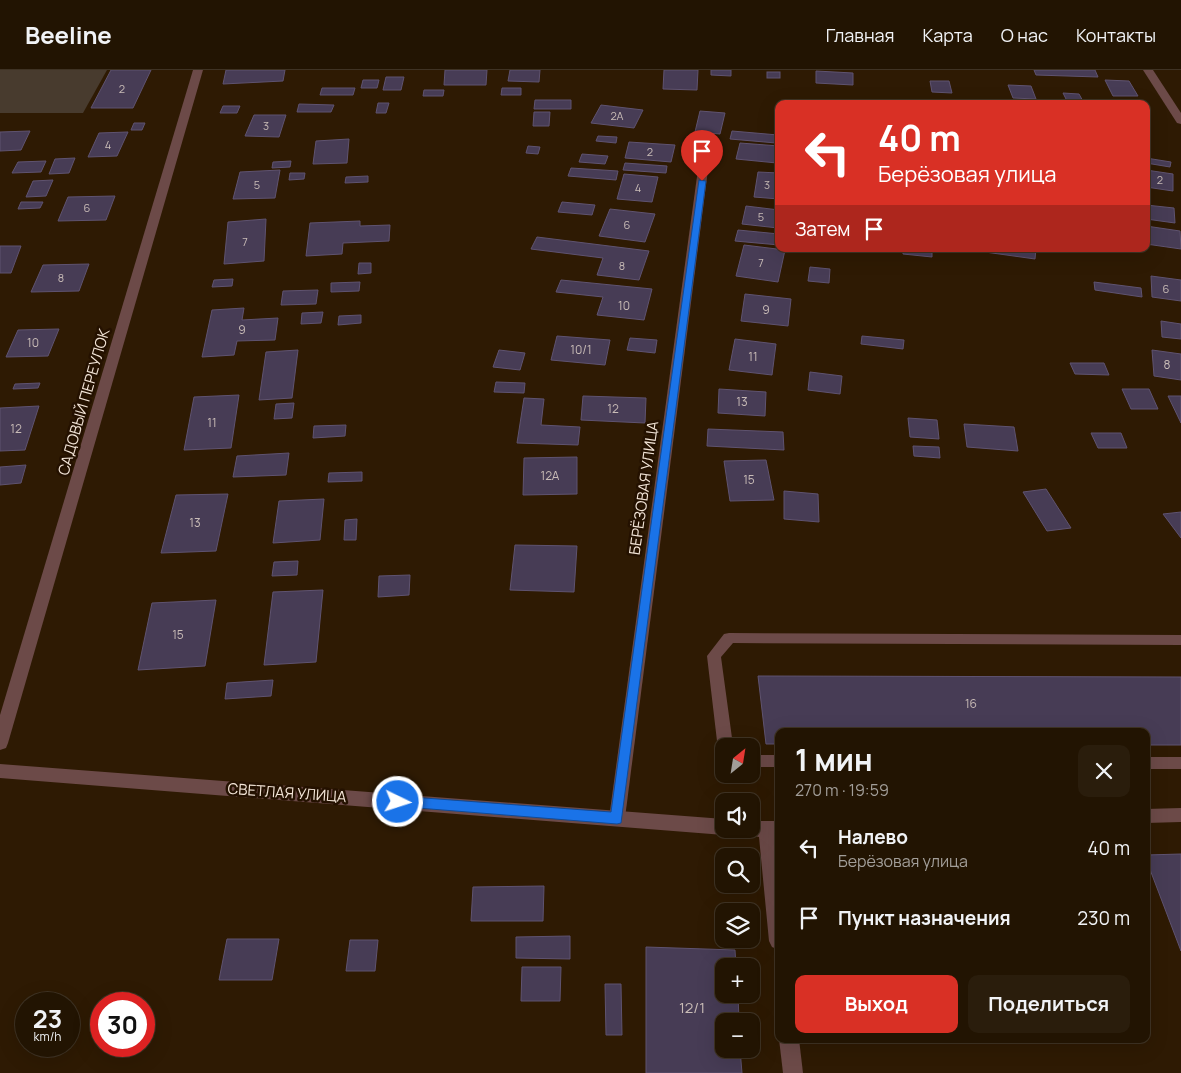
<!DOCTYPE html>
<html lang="ru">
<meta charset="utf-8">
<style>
:root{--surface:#221402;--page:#2a1d0c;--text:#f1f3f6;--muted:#a29e99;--line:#3f3324;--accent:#d93025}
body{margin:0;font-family:Manrope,sans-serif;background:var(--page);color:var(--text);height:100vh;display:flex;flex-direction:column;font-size:19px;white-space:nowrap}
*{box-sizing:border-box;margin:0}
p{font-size:16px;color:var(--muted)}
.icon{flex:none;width:28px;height:28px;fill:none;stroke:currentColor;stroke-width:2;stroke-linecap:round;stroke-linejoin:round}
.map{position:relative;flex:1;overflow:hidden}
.drawer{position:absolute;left:775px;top:658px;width:375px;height:315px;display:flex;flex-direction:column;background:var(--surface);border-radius:10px;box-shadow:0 5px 20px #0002,0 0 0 1px var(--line)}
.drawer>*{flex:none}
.guide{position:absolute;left:775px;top:30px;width:375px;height:152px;border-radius:10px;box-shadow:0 5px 20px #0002,0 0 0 1px var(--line);background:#d93025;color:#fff;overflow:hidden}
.needle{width:32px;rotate:30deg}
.fabs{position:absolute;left:715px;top:668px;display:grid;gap:10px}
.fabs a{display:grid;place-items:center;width:45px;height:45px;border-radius:10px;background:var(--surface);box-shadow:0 5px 20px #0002,0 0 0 1px var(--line);font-size:25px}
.speed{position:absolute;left:15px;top:922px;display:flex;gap:10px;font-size:25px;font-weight:700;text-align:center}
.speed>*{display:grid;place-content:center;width:65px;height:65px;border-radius:50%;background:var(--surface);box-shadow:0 5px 20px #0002,0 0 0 1px var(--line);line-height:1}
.speed small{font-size:12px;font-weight:400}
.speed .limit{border:8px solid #d22;background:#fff;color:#111}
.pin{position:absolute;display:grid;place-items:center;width:42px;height:42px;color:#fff;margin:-51px -21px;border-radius:50% 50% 50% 0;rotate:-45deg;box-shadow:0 0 5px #0007}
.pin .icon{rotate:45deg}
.me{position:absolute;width:55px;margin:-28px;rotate:94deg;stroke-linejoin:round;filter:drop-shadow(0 0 4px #0008)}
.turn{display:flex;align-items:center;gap:18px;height:105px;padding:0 20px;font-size:22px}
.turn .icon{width:65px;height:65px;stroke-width:2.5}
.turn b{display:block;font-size:35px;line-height:42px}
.then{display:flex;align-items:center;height:48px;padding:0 20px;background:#0003;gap:10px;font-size:19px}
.round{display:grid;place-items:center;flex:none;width:52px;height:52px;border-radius:10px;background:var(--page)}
.overview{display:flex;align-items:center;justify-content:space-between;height:85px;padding:0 20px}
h1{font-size:30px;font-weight:700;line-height:38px}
.button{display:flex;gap:10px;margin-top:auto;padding:10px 20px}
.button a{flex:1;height:58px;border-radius:10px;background:var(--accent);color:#fff;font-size:20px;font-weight:700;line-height:58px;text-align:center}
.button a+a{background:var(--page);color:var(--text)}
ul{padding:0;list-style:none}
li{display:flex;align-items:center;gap:15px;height:70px;padding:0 20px}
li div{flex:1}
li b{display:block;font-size:19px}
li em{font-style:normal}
header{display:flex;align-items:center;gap:30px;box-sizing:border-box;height:70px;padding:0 25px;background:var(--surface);border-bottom:1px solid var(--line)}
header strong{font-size:24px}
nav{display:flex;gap:28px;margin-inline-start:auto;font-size:18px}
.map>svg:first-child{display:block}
.green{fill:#483b2e}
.building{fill:#473c55;stroke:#5f5370}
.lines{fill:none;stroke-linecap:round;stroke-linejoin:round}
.service{fill:#6c4a48;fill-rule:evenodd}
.minor{fill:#6c4a48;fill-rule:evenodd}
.route{fill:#1a73e8;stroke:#114b97}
.labels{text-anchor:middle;stroke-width:5;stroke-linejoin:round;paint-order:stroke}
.far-number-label{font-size:11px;fill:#c9bcb7}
.number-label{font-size:12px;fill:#c9bcb7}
.street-label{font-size:15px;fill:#f4e6d8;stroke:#241100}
.near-number-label{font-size:15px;fill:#c9bcb7}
</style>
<header>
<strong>Beeline</strong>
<nav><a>Главная</a><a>Карта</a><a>О нас</a><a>Контакты</a></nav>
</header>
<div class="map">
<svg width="1181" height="1003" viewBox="0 0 1181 1003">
<rect width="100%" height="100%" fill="#2e1a03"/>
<!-- green -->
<path class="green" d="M0,0H107L83,43H0Z"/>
<!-- building -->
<g class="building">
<path d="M111,0H151L133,38H91Z"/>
<path d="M226,0H285L283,11L223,14Z"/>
<path d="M445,0H487L486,15H444Z"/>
<path d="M510,0H540L539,12L508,11Z"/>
<path d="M664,0H698L697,20L663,19Z"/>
<path d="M711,0H731V6L711,5Z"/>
<path d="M1034,0H1095L1098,7L1036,5Z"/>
<path d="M816,1L853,3V15L816,13Z"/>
<rect x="767" y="2" width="13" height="6"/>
<path d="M386,7H404L401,20H383Z"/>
<path d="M363,10H379L377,18H361Z"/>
<path d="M1105,10L1129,11L1138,26H1113Z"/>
<path d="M930,11H949L952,23L932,22Z"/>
<path d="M1008,15L1031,16L1036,29L1013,28Z"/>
<path d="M322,18H355L353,25H320Z"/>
<path d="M502,18H521V25H501Z"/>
<path d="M424,20H444L443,26H423Z"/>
<path d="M1063,23L1079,24L1084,33H1068Z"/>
<path d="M535,30H571V39H534Z"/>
<path d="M961,30H987L988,34H962Z"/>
<path d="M378,33H389L386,43H376Z"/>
<path d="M299,34L334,35L331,42H297Z"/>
<path d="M601,35L643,40L634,58L591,53Z"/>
<path d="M223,36H240L237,43H220Z"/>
<path d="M700,41L725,43L720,64L695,62Z"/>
<path d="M534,42H550L549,56H533Z"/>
<path d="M254,45H286L279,67L245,66Z"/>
<path d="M134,53H145L142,60H131Z"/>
<path d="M30,61L21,80L0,81V62Z"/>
<path d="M732,61L778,65L776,73L730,69Z"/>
<path d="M128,62L117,86L88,87L99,63Z"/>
<path d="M598,66L617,67L616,73L596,71Z"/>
<path d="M349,69L347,93L313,94L316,71Z"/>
<path d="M629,72L675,75L671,92L625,88Z"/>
<path d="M740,73L779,76L777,93L736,89Z"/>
<path d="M528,76L540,77L538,84L526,83Z"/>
<path d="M582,84L608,86L605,94L579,92Z"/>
<path d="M75,88L69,103L49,104L55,89Z"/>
<path d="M1146,88L1171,92L1170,97L1146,93Z"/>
<path d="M46,91L41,102L12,103L18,92Z"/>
<path d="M291,91L290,97L272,98L273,92Z"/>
<path d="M625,93L667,96L666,103L623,100Z"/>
<path d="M571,98L618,101L616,110L568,106Z"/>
<path d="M280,100L275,128L233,129L240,102Z"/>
<path d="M1146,100L1173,104V121L1146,117Z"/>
<path d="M758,102L779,103V129L754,127Z"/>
<path d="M290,103H305L304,109L289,110Z"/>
<path d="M624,104L658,107L652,132L617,129Z"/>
<path d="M368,106V112L345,113L346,107Z"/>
<path d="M53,110L46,126L26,127L33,111Z"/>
<path d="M115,126L106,150L58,151L68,127Z"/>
<path d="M21,132H43L40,138L18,139Z"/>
<path d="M562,132L595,135L592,145L558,142Z"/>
<path d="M1146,135L1174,138L1175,153L1146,149Z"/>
<path d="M746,136L779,140L778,158L742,154Z"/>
<path d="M610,139L655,144L645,172L599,166Z"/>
<path d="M266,149L264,191L224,194L228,152Z"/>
<path d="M360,151V156L390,155L389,171L343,173L342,184L306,186L310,153Z"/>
<path d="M1146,156L1180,161L1181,179L1146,174Z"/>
<path d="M738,160L779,164V175L735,171Z"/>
<path d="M537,167L649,181L639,210L597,205L603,188L531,179Z"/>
<path d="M744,175L785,180L778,212L736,206Z"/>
<path d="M0,176H21L11,203H0Z"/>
<path d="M903,179H932V187L903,184Z"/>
<path d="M986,179H1036L1035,189L985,182Z"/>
<path d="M359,193H371V203L358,204Z"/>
<path d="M89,194L79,221L31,222L43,195Z"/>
<path d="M810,197L830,199L829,213L808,211Z"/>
<path d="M1151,206L1181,210V231L1152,227Z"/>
<path d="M233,209L232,216L212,217L214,210Z"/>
<path d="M561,210L652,219L644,250L597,245L603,227L556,222Z"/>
<path d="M360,212L359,221L331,222V213Z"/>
<path d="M1094,212L1141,218L1142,227L1095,220Z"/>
<path d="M318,220L316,234L281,235L283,221Z"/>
<path d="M745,224L791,229L788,256L741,251Z"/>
<path d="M244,238L242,250L278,248L275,270L237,271L234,285L202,287L212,240Z"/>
<path d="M323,242L321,253L301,254L302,243Z"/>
<path d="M361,245V253L338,255L339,246Z"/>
<path d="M1161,251L1181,254V269L1162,267Z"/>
<path d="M59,259L48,286L6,287L18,260Z"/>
<path d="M557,266L610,270L605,295L551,290Z"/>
<path d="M862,266L904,270L903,279L861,274Z"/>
<path d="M630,268L657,270L655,283L627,280Z"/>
<path d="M735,269L776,274L772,305L729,300Z"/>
<path d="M298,280L292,328L259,330L266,282Z"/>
<path d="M499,280L525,283L520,300L493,297Z"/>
<path d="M1152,280L1181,284V310L1154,306Z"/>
<path d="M1070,293H1104L1109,305L1075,304Z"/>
<path d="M810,302L842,306L840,324L808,320Z"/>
<path d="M496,312L525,313L524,323L494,322Z"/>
<path d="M40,313L38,318L13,319L15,314Z"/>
<path d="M719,319L766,322L765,346L718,343Z"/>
<path d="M1122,319H1149L1158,339H1131Z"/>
<path d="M239,325L231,378L184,380L194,327Z"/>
<path d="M583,326L646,328L645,353L581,350Z"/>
<path d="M1168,326H1181V353Z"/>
<path d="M524,328L544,329L541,355L580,357L578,375L517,373Z"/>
<path d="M294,333L292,348L274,349L276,334Z"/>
<path d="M39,336L25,380L0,381V338Z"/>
<path d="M908,348L937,350L939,369L910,367Z"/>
<path d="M964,354L1014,357L1018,381L967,377Z"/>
<path d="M346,355L345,366L313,368L314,356Z"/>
<path d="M708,359L783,362L784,380L707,376Z"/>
<path d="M1091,363H1121L1127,378H1098Z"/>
<path d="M913,376L939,377L940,388L914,386Z"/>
<path d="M289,383L286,405L233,407L237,386Z"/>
<path d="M577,387V424L523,425L524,388Z"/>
<path d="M766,390L774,430L730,431L724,391Z"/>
<path d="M26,395L21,413L0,415V397Z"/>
<path d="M362,402V411L328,412L329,403Z"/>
<path d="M1046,419L1071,458L1047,461L1023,422Z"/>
<path d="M784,421L818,424L819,452L784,449Z"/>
<path d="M228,424L216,481L161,483L176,425Z"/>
<path d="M324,429L320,470L273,473L279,431Z"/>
<path d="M1181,442V468L1163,444Z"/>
<path d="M357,449L356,470H344L345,450Z"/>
<path d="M515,475L577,476L574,522L510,520Z"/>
<path d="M298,491L297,505L272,506L274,492Z"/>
<path d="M410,505L409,525L378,527L379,506Z"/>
<path d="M323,520L316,592L264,595L273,522Z"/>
<path d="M216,530L205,596L138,600L152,533Z"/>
<path d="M758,606L1181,607V675H1146V661H779V674H766Z"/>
<path d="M273,610L271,626L225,629L227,613Z"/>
<path d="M1181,784V881L1146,789V785Z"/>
<path d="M544,816L543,851H471L473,817Z"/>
<path d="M570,866V889L516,888V867Z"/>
<path d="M227,869H279L272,910H219Z"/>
<path d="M350,870H378L375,901H346Z"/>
<path d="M646,877L735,880L736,896H724V924H738L739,951H724V979H740L742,1003H646Z"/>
<path d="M522,897H561L560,931H521Z"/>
<path d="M605,914H621L622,965H606Z"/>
</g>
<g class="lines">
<!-- service -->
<g class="service">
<path d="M704,89L709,92L625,748L623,753L617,755L611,753L609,748L699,92Z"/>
<path d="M729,563L1181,565V575L733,573L721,587L732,668L739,672L742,676H724V678L717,671L707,586L724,564Z"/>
<path d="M751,681L760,685H779V697H758L751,695Z"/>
<rect x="1146" y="687" width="35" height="12"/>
</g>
<!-- minor -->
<g class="minor">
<path d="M193,0H203L8,673L6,678L0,680V645Z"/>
<path d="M1143,0H1153L1181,43V54L1177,53Z"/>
<path d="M0,694L724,749V759H732L730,762L724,765L0,708Z"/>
<path d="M1181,738V752L1146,753V739Z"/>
<path d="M751,751H779V767H777L779,785V880L772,877L769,871L759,767L745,764L742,759H751Z"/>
<path d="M779,969H799L803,1003H783Z"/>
</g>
</g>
<!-- route -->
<path class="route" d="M699,110L706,111L621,753L617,754L393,736L391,732L393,728L398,726L611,742Z"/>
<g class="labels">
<!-- far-number labels -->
<g class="far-number-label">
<text x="122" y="23">2</text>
<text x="617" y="50">2А</text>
<text x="266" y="60">3</text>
<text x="108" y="79">4</text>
<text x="650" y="86">2</text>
<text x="1160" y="114">2</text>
<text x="257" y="119">5</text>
<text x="767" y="119">3</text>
<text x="638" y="122">4</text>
<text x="87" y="142">6</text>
<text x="761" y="151">5</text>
<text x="627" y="159">6</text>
<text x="245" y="176">7</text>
<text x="761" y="197">7</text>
<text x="622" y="200">8</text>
<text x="61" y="212">8</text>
<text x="1166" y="223">6</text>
</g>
<!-- number labels -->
<g class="number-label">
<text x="624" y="240">10</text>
<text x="766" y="244">9</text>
<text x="242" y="264">9</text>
<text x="33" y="277">10</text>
<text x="581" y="284">10/1</text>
<text x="753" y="291">11</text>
<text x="1167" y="299">8</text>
<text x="742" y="336">13</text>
<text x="613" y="343">12</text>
<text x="212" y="357">11</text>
<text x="16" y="363">12</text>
<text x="550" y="410">12А</text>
<text x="749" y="414">15</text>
<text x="195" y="457">13</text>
<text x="178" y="569">15</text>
<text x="971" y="638">16</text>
</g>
<!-- street labels -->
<g class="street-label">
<text transform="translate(84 332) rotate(-74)" y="5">САДОВЫЙ ПЕРЕУЛОК</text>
<text transform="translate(644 418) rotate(-82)" y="5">БЕРЁЗОВАЯ УЛИЦА</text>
<text transform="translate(287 723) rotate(4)" y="5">СВЕТЛАЯ УЛИЦА</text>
</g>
<!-- near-number labels -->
<g class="near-number-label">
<text x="692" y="943">12/1</text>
</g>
</g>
</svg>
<div class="fabs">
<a><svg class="needle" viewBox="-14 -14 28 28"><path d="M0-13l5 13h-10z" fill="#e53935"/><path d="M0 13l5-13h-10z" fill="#a29e99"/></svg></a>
<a><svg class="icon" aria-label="sound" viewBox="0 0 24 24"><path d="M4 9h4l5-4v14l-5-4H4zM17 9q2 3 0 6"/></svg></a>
<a><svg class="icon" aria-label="search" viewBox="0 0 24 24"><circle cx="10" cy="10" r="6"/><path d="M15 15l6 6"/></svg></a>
<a><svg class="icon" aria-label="layers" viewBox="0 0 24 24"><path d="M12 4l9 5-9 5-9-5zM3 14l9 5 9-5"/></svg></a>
<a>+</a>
<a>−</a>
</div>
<div class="speed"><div>23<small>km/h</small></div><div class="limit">30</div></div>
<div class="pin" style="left:702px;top:111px;background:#d93025"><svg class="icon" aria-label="arrive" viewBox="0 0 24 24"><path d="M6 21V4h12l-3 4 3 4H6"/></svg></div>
<svg class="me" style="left:398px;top:732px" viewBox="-20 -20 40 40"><circle r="17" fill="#1a73e8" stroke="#fff" stroke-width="3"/><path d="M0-11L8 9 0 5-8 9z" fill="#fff"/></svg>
<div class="guide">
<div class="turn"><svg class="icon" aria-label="left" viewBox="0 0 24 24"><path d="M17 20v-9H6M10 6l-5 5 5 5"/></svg><div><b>40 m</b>Берёзовая улица</div></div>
<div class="then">Затем<svg class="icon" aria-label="arrive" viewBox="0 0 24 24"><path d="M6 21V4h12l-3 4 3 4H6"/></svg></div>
</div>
<section class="drawer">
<div class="overview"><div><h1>1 мин</h1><p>270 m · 19:59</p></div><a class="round"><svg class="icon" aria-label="close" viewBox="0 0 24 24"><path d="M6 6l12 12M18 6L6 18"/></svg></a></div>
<ul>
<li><svg class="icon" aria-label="left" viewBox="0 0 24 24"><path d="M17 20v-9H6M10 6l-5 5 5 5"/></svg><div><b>Налево</b><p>Берёзовая улица</p></div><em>40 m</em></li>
<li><svg class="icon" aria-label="arrive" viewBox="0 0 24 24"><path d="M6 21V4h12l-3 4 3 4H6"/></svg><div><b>Пункт назначения</b></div><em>230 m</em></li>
</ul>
<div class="button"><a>Выход</a><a>Поделиться</a></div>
</section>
</div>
